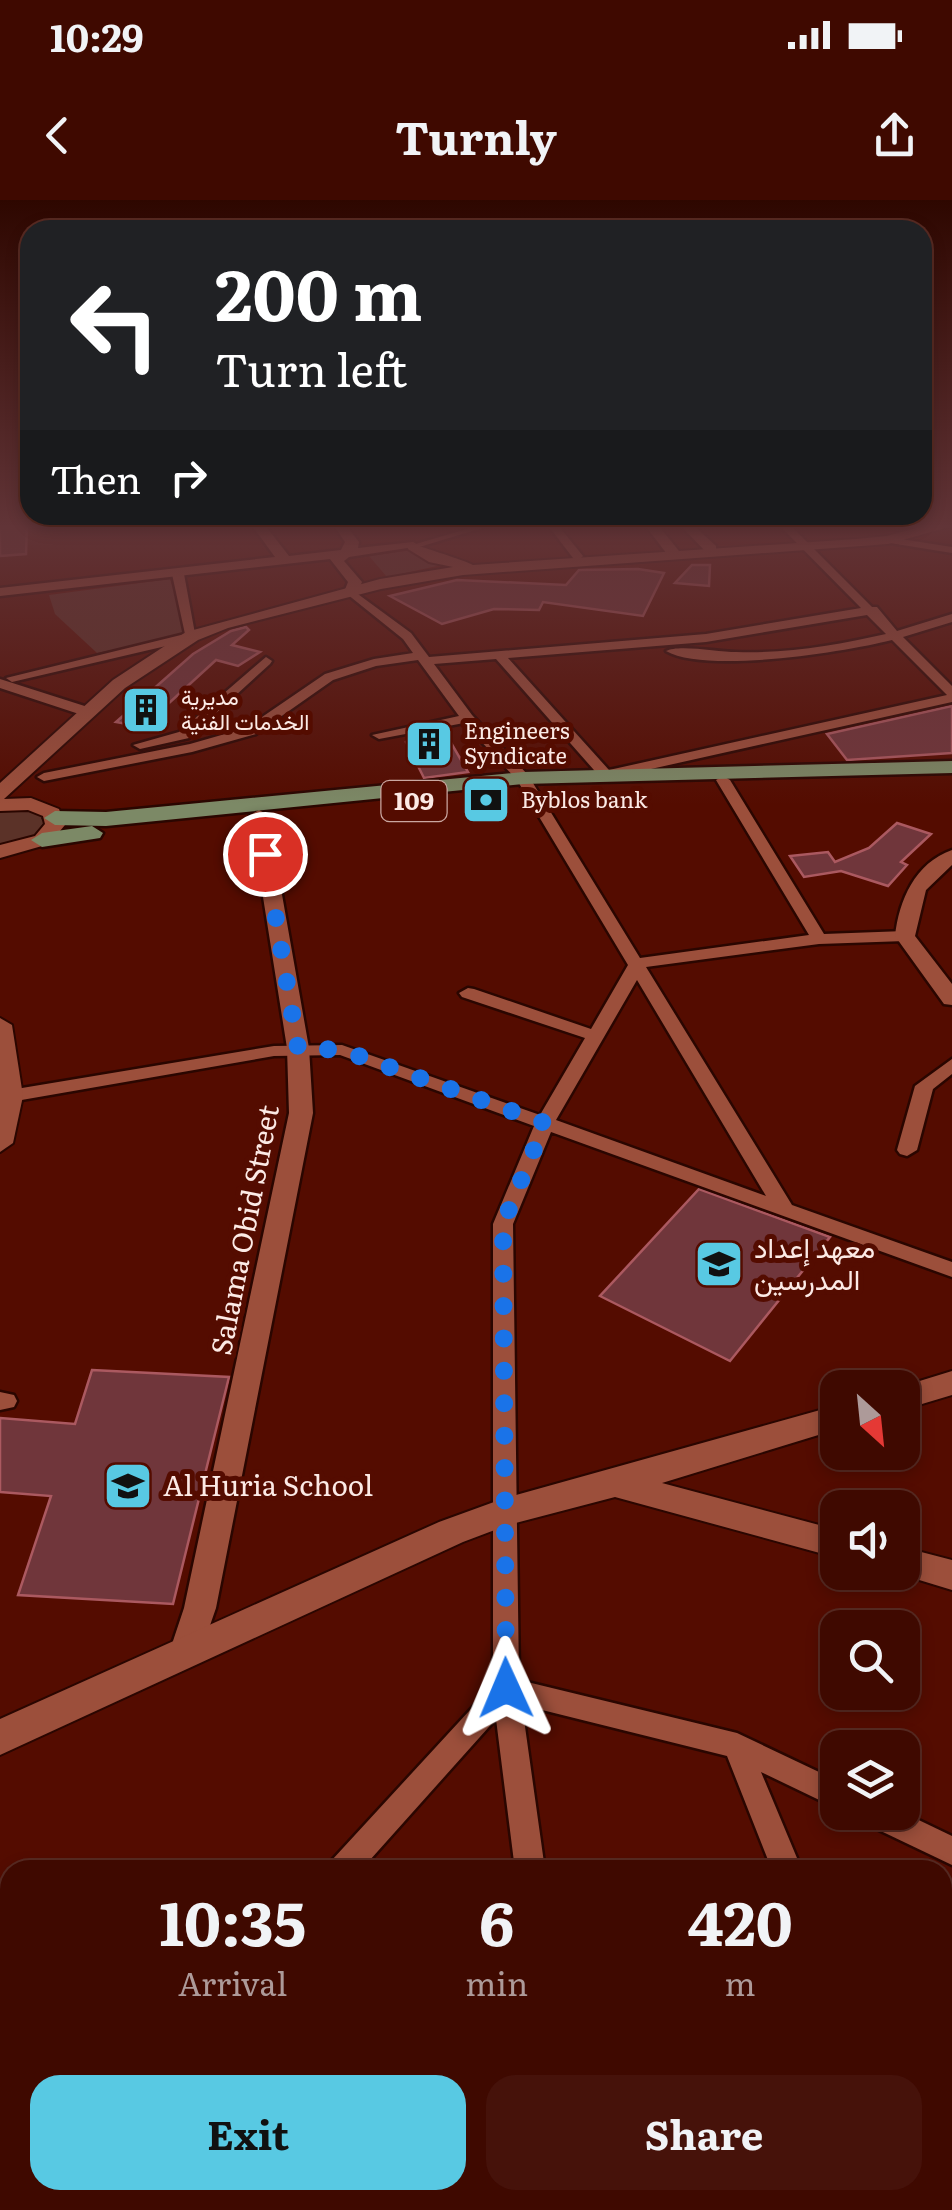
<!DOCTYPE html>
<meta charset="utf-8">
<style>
:root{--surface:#3f0900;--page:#46120a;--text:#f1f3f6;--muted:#ad9a99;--line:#582a22;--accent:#58c9e3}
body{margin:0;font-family:Literata,Vazirmatn,serif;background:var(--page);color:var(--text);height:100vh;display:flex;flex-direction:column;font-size:38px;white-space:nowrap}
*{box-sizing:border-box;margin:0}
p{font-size:32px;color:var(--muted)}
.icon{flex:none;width:55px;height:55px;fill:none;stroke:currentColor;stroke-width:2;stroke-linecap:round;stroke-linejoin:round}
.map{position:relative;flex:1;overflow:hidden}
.sheet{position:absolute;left:0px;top:1660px;width:952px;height:350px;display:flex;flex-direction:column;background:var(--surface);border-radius:30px 30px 0 0;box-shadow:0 5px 15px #0003,0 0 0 2px var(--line)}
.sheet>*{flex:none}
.top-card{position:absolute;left:20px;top:20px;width:912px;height:305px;border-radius:30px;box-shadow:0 5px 15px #0003,0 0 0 2px var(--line);background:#202124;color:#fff;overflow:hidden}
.needle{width:65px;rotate:153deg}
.fabs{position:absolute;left:820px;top:1170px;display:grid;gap:20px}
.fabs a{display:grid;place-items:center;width:100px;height:100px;border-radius:20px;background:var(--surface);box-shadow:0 5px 15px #0003,0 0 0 2px var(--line);font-size:50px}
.pin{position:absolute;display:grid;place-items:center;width:85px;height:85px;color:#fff;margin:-42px;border:5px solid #fff;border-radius:50%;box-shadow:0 2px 10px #0007}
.me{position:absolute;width:110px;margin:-55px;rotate:359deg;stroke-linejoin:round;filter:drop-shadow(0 0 8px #0008)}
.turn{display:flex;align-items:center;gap:35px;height:210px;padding:0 30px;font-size:45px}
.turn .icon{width:130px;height:130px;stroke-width:2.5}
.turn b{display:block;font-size:70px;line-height:85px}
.then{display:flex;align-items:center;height:95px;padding:0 30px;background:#0003;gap:20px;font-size:38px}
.eta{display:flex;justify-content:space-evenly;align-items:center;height:170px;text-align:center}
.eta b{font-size:60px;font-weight:700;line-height:70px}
.action{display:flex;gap:20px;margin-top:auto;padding:20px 30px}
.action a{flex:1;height:115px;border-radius:30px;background:var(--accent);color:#111;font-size:40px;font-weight:700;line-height:115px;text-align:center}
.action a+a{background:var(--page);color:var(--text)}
.status{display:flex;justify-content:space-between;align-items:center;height:70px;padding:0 50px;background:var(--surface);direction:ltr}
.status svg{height:28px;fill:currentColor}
header{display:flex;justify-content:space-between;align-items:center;height:130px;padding:0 30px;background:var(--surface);font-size:45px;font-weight:700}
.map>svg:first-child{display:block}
.green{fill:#5b3228}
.building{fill:#70363b;stroke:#ab5960;stroke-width:2.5}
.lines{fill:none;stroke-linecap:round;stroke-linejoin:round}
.pedestrian-casing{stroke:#2a0600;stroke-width:5}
.minor-casing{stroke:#2a0600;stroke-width:5}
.tertiary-casing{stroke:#2a0600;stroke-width:5}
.secondary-casing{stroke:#2a0600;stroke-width:4}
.primary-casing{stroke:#2a0600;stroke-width:5}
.pedestrian{fill:#9c4f3b;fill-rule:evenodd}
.minor{fill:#9c4f3b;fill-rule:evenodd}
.tertiary{fill:#9c4f3b;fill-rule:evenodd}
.secondary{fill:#9c4f3b;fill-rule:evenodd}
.primary{fill:#7c8966;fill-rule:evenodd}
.route{stroke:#1a73e8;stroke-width:18;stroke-dasharray:0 32.4}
.labels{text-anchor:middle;stroke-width:10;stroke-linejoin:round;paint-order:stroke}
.far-poi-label{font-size:22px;fill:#fceae5;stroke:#540c00;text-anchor:start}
.shield{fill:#540c00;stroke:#caa7a0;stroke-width:2.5}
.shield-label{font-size:25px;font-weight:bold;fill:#fceae5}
.street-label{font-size:28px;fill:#fceae5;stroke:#540c00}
.poi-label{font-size:28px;fill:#fceae5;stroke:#540c00;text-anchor:start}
</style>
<div class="status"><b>10:29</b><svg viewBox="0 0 49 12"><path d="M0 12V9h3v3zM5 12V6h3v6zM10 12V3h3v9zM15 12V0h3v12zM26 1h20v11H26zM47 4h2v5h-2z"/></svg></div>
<header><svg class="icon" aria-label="back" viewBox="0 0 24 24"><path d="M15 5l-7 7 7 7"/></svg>Turnly<svg class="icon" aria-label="share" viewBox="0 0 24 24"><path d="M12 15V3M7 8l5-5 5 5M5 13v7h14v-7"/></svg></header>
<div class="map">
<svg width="952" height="2010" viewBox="0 0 952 2010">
<rect width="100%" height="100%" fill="#540c00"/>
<!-- green -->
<g class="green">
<path d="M427,348L446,364L387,377L369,356Z"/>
<path d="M170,379L187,435L97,453L55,414L49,395Z"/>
<path d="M9,609L43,614L49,627L35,639L0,645V611Z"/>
</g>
<!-- building -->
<g class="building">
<path d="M0,324H27L26,354L0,356Z"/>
<path d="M692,365H710L709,386L675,383Z"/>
<path d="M638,369L664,373L643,416L543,402L539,410L494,409L442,424L390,396L457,380L566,385L579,370Z"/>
<path d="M246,427L249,430L232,445L260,452L238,466L216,460L143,527L116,522L193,454L231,431Z"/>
<path d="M952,506V553L847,560L827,534Z"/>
<path d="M440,532L450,541L468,572L424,578L406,542L411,537Z"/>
<path d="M897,623L931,634L901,662L907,665L888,686L841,671L804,677L790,656L828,652L835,662L869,648Z"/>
<path d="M699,989L830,1037L730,1161L600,1096Z"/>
<path d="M92,1170L229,1177L173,1404L18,1395L51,1296L0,1292V1218L75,1224Z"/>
</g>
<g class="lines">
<!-- pedestrian casing -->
<g class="pedestrian-casing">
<path id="pedestrian" d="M484,324H495L416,348L409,346Z"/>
</g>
<!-- minor casing -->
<g class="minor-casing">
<g id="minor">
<path d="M547,324H557L583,356L581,358H573Z"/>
<path d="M778,324H789L872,407H877L897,431L952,414V422L903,437L952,486V502L606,579L601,578L496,459L434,464L472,515L528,575L640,758L809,735L716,580L723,576L730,580L824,734L905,731L913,736L905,741L819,744L646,767L792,1005L952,1062V1077L551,932L513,1024L519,1480L737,1533L838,1581V1609L761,1572L802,1670H772L727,1556L522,1505L545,1670H515L496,1519L361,1670H327L332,1660L493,1485V1024L534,926L340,855L274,856L10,902L1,896L10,890L274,846L342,845L540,915L585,838L462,797L459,793L468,788L474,789L591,829L628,765L517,580L464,523L379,539L372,535L459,516L418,460L376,466L333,480L256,534L192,552L44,581L37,577L44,573L190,544L246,528L325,474L374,459L413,453L403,439L347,394V390L351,389L411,433L429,457L706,434L861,408ZM867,415L886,434C837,445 786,454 736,452C719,452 678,444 666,451C706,474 845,452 892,440L947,495L609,570L508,458L706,442ZM637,780L766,996L556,920Z"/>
<path d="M888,337L952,347V353L884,342V338Z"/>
<path d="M178,371L184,374L196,439L12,482L6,478L185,434L172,374Z"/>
<path d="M266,457L272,461L270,464L189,538L140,549L133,545L179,532Z"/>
<path d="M952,859V874L933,889L917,950L907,956L900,954L897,950L915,886Z"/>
<path d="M0,1192L14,1195L17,1201L14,1207L0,1210Z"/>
<path d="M858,1612H902L952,1636V1665L862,1622Z"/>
<path d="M77,2000H111L108,2010H74Z"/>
<path d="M556,2000H590L591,2010H557Z"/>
<path d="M884,2000H918L920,2010H886Z"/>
</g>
</g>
<!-- tertiary casing -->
<g class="tertiary-casing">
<g id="tertiary">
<path d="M251,324H264L289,356L341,350L345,342L333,324H345L359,342L358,348L413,342L420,346L349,357L344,361L362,382L356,395L351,396L344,392L348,382L330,359L0,396V388L275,357Z"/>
<path d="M644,324H657L679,351L677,354H667Z"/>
<path d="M679,324H692L716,346V352H706Z"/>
<path d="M0,479L94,509L96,512L82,515L0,488Z"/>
<path d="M259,610L268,615L309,848L313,913L216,1408L197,1463L185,1468L173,1463L169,1453L184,1408L289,913L287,848L250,615Z"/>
<path d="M952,650V665L926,690L915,736L952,784V805L944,804L895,736C899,700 915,663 952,650Z"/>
</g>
</g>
<!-- secondary casing -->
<g class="secondary-casing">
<g id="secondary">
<path d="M931,324L952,326L888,344L463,375L381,389L228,428L198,440L125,488L4,599L31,598L59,609L65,625L49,644L0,658V645L35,636L45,624L43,616L28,610L0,611V583L113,480L186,432L380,379L453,367L429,362L408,349V343C411,343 469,362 473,365L856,339L887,336Z"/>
<path d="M0,818L12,825L23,896L13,943L0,952Z"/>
<path d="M952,1171V1195L902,1210V1188H897Z"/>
<path d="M838,1205V1229L662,1283L838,1330V1358L615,1297L508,1325L463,1342L0,1555V1519L439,1322L505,1298Z"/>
<path d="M902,1347L952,1360V1390L893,1372H902Z"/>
</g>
</g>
<!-- primary casing -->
<g class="primary-casing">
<g id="primary">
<path d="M952,561V573L523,584L106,626L55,625L44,618L55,611L106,612L523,572Z"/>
<path d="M92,626L103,633L100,638L42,647L31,640L42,633Z"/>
</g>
</g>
<!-- pedestrian -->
<use href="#pedestrian" class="pedestrian"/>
<!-- minor -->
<use href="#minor" class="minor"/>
<!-- tertiary -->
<use href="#tertiary" class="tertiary"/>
<!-- secondary -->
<use href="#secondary" class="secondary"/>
<!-- primary -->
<use href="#primary" class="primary"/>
</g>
<!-- sky -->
<linearGradient id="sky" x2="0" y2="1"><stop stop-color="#2e0700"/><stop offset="0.54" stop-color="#613437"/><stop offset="1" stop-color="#613437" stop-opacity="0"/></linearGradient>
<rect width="952" height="605" fill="url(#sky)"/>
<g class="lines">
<!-- route -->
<path class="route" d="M265,654L298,848L342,850L545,923L503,1024L506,1488"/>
</g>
<!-- icons -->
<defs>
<g id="building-square" transform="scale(2.5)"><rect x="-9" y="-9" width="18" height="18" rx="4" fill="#58c9e3" stroke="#540c00"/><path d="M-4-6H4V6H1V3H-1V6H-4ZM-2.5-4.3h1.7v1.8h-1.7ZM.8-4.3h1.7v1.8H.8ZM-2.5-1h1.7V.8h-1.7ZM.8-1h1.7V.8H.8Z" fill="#111"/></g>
<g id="bank-square" transform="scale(2.5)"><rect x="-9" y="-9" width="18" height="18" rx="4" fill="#58c9e3" stroke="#540c00"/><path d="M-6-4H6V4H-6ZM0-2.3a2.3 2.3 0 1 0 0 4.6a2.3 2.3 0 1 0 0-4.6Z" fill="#111"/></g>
<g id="university-square" transform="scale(2.5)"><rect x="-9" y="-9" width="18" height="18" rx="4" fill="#58c9e3" stroke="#540c00"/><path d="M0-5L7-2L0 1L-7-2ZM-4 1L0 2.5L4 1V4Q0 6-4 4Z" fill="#111"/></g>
<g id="school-square" transform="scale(2.5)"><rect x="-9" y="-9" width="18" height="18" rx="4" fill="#58c9e3" stroke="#540c00"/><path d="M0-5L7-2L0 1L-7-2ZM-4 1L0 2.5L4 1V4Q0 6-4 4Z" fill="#111"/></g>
</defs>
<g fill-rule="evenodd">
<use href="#building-square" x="146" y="510"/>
<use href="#building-square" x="429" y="544"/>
<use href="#bank-square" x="486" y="600"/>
<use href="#university-square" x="719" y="1064"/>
<use href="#school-square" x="128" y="1286"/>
</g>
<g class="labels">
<!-- far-poi labels -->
<g class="far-poi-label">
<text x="181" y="505">مديرية<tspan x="181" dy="25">الخدمات الفنية</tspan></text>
<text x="464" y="539">Engineers<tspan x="464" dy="25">Syndicate</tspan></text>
<text x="521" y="608">Byblos bank</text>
</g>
<!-- shield labels -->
<rect class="shield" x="381.5" y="581" width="65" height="40" rx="8"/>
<g class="shield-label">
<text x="414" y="610">109</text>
</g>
<!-- street labels -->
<g class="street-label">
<text transform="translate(245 1030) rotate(-79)" y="10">Salama Obid Street</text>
</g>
<!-- poi labels -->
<g class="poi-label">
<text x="754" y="1058">معهد إعداد<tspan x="754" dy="32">المدرسين</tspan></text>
<text x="163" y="1296">Al Huria School</text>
</g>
</g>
</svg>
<div class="fabs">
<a><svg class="needle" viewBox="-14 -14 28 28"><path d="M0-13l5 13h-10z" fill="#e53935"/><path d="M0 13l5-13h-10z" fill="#ad9a99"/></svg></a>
<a><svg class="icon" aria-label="sound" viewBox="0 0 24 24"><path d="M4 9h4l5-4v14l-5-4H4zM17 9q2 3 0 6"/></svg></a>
<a><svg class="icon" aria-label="search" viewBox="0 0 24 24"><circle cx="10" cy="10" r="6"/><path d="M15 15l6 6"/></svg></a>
<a><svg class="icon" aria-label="layers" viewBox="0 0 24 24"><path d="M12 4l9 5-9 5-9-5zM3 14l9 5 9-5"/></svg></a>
</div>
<div class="pin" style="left:265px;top:654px;background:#d93025"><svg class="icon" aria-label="arrive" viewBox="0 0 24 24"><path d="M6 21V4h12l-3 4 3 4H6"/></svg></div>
<svg class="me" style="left:506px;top:1488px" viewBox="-20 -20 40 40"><path d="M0-17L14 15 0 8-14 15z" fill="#1a73e8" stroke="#fff" stroke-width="4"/></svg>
<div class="top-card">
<div class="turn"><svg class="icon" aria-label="left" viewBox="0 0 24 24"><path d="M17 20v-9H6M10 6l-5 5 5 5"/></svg><div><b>200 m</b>Turn left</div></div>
<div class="then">Then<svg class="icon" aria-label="right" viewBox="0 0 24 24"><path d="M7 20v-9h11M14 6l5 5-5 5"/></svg></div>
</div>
<section class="sheet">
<div class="eta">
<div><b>10:35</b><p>Arrival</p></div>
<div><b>6</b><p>min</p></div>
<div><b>420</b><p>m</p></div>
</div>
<div class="action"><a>Exit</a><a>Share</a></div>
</section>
</div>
